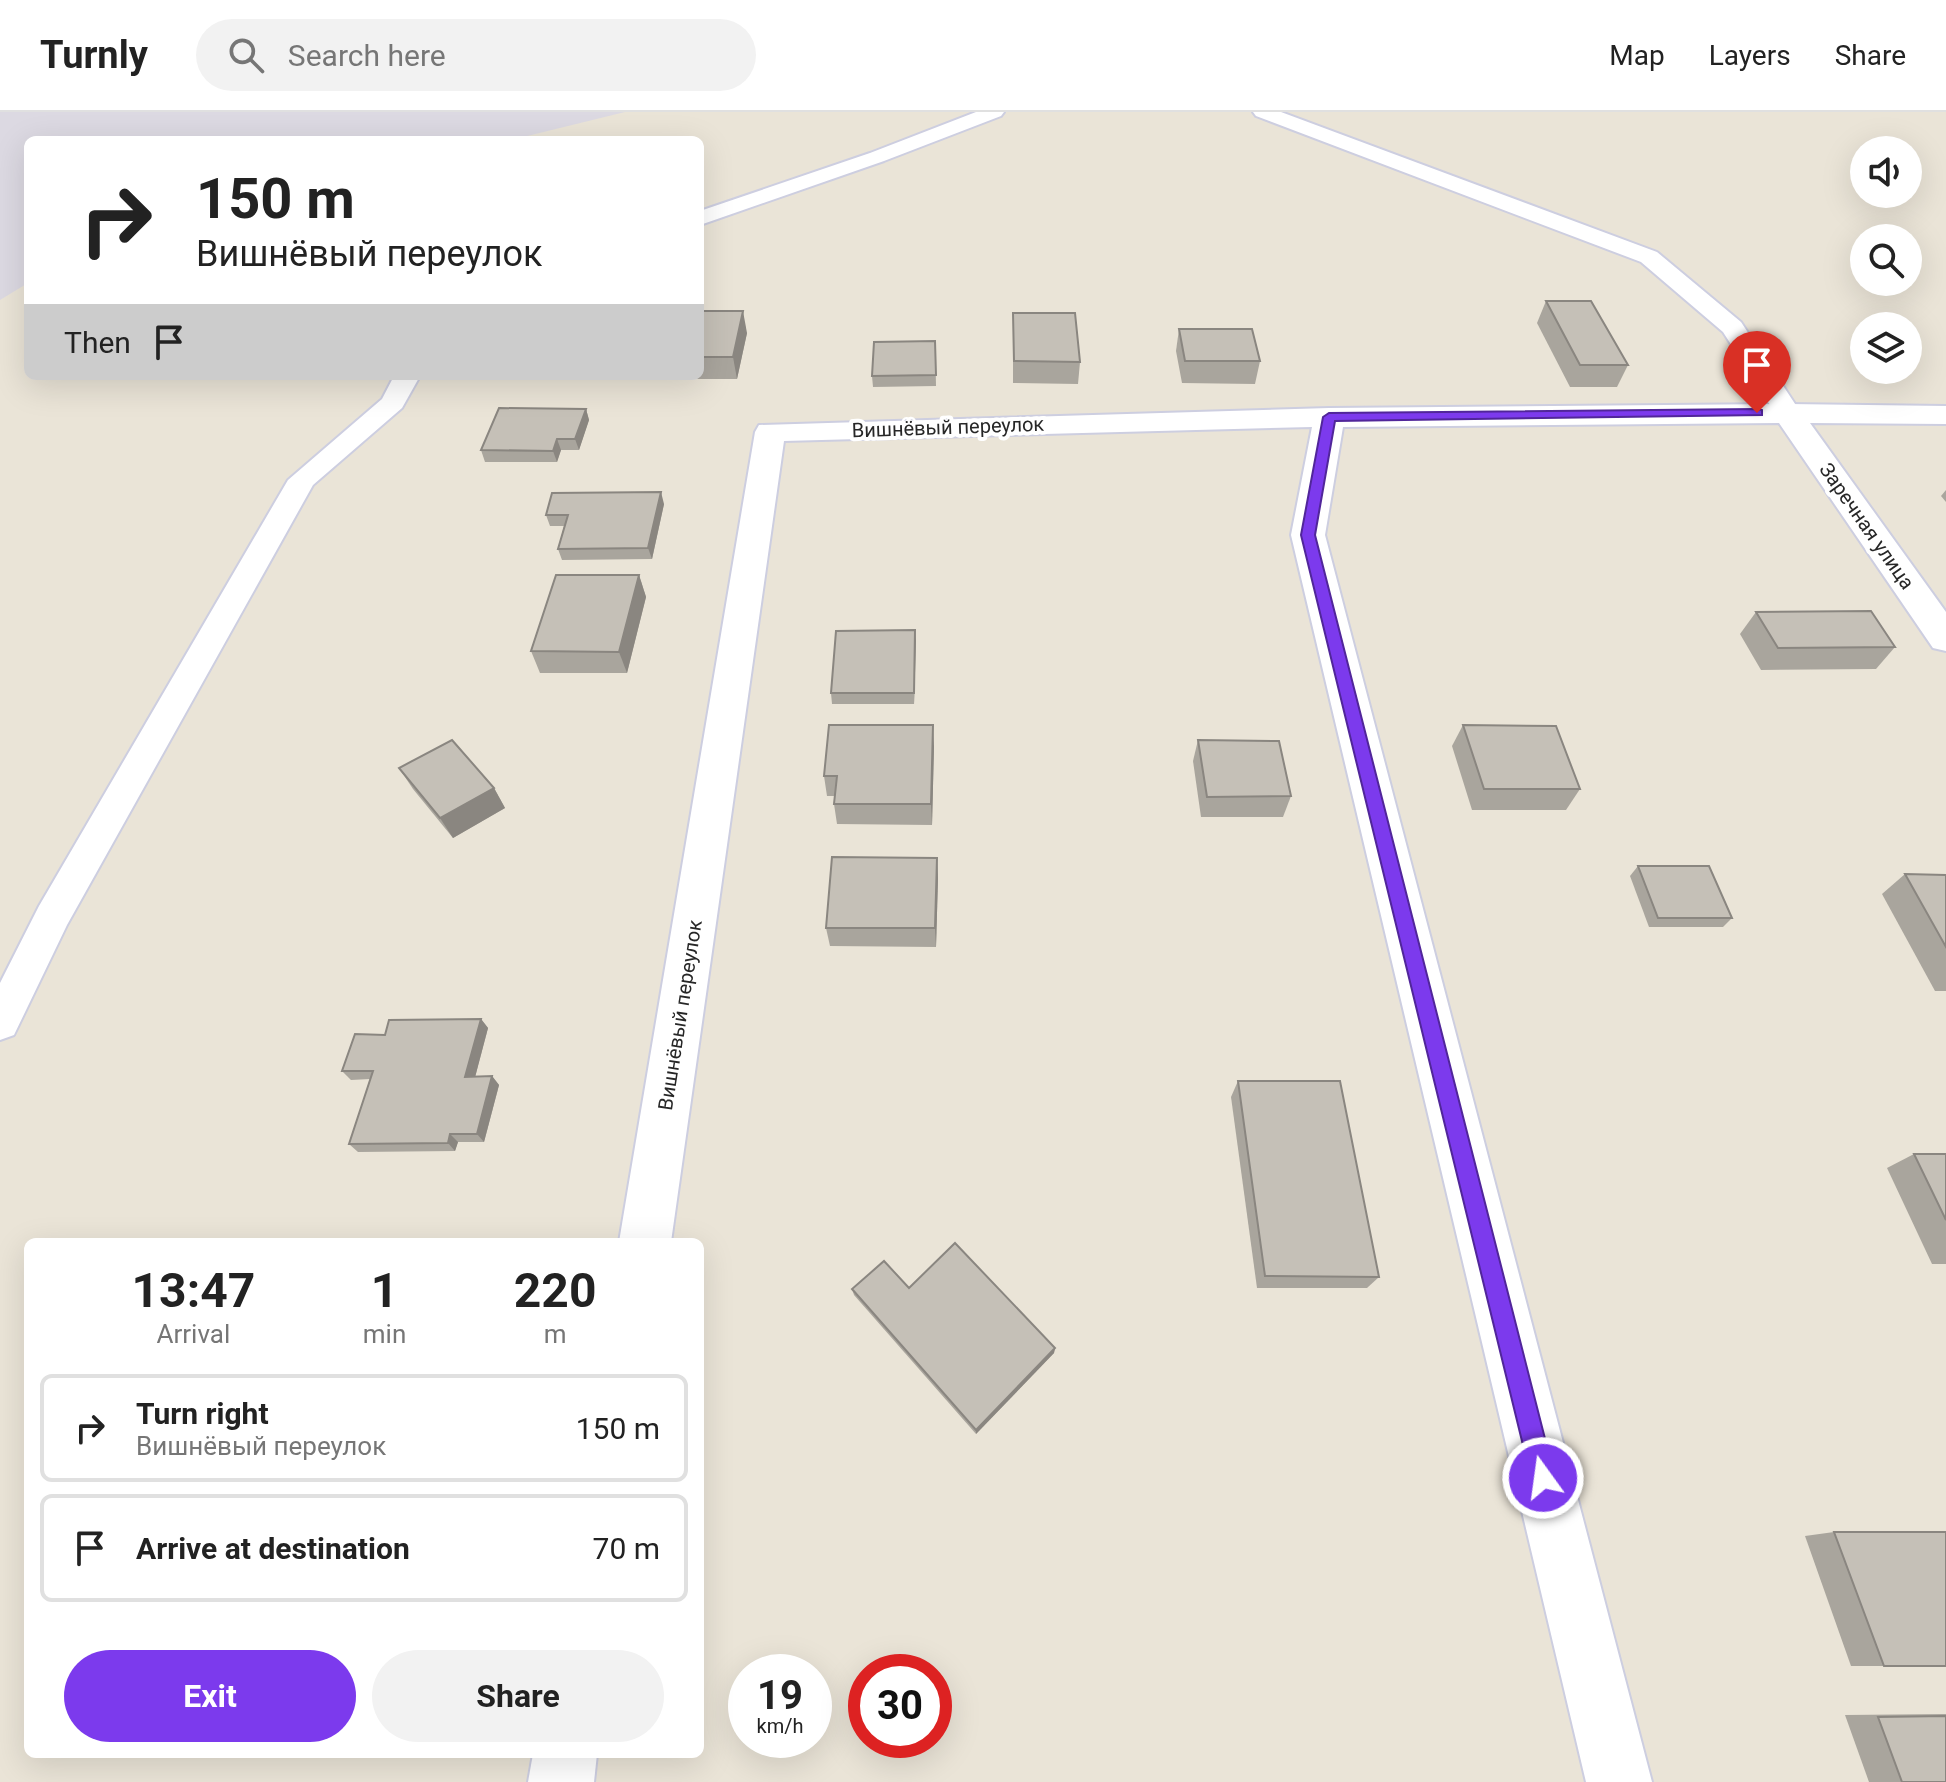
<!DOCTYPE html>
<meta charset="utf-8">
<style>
:root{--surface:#fff;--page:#f2f2f2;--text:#222;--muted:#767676;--line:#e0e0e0;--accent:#7c3aed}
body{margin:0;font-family:Roboto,sans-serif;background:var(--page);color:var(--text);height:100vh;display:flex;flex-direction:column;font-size:30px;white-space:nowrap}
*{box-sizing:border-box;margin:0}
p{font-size:26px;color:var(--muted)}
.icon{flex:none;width:44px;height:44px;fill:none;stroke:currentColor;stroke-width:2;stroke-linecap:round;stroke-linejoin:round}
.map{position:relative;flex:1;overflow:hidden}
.side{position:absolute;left:24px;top:1126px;width:680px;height:520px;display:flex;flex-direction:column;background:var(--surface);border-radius:12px;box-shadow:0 8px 32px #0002}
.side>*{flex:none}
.banner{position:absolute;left:24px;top:24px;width:680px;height:244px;border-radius:12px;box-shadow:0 8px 32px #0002;background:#fff;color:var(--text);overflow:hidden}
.tools{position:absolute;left:1850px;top:24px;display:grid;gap:16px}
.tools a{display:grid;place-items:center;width:72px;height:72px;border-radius:50%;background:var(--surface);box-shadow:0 8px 32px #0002;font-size:40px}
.speed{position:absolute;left:728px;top:1542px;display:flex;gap:16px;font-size:40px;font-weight:700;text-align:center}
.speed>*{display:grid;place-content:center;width:104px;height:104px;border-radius:50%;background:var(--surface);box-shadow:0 8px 32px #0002;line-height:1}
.speed small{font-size:20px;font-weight:400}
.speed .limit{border:12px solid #d22;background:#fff;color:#111}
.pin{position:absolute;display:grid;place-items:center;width:68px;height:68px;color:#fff;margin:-82px -34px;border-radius:50% 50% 50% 0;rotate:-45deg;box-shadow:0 0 8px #0007}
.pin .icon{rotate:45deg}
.me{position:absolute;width:88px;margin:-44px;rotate:346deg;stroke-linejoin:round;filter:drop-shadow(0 0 6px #0008)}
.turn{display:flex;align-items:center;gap:28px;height:168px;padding:0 40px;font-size:36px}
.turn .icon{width:104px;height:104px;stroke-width:2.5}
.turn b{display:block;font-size:56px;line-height:68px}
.then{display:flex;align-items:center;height:76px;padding:0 40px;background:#0003;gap:16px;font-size:30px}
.eta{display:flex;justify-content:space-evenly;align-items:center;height:136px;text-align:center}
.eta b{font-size:48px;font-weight:700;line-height:56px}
.primary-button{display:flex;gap:16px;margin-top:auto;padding:16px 40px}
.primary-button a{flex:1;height:92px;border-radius:48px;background:var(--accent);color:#fff;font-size:32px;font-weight:700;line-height:92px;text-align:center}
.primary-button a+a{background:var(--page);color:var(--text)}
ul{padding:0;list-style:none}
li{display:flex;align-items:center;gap:24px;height:108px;margin:0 16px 12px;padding:0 24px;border:4px solid var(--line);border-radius:12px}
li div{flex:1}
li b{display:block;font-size:30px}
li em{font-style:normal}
header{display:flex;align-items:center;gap:48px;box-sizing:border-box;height:112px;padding:0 40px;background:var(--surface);border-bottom:2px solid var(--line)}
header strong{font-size:38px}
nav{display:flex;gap:44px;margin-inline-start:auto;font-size:28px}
.search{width:560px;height:72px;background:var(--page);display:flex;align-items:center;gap:20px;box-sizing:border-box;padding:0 28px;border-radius:44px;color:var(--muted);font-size:30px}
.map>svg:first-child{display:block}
.industrial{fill:#dcd9e2}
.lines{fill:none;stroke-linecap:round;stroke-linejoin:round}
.lane-casing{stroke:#cdcee0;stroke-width:4}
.street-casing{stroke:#cdcee0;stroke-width:4}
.lane{fill:#fff;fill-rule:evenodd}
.street{fill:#fff;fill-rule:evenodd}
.wall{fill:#a9a59d}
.shaded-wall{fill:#8a8680}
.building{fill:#c5c0b7;stroke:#8a8680;stroke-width:2}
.route{fill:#7c3aed;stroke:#51269a;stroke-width:2}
.labels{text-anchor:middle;stroke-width:8;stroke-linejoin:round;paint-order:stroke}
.far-street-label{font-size:20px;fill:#272727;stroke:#fff}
</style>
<header>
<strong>Turnly</strong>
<div class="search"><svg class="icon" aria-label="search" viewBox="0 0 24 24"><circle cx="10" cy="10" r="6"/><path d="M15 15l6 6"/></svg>Search here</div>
<nav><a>Map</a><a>Layers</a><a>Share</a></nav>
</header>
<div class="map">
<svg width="1946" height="1670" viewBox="0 0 1946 1670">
<rect width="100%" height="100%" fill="#eae4d7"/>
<!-- industrial -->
<path class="industrial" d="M0,0H625L511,28H28V171L0,188Z"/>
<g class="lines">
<!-- lane casing -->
<g class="lane-casing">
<g id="lane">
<path d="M976,0H1004L1001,4L884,49L700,113V99L870,41Z"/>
<path d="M1253,0H1281L1657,140L1741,210L1801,301L1797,307H1779L1723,220L1641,150L1256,4Z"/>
<path d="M394,264H420L402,296L313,373L67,813L14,923L0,928V871L39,794L288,368L382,287Z"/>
</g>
</g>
<!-- street casing -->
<g class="street-casing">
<g id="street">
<path d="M1788,292L1946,294V312L1810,311L1946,500V539L1933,536L1779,311L1343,315L1325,423L1652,1670H1586L1291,423L1312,315L784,329L671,1130H619L755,320L759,313L1329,296Z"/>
<path d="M533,1642H597L594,1670H528Z"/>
</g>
</g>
<!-- lane -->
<use href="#lane" class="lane"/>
<!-- street -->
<use href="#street" class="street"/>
</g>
<!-- wall -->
<g class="wall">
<path d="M1546,189L1628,253L1617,275H1570L1537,211Z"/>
<path d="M700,199L747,221L737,267H673L672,264H700Z"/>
<path d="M1013,201L1080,250L1078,272L1013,271Z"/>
<path d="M1179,217L1260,249L1255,272L1182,271L1176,239Z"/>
<path d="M935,229L936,274L873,275L872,264Z"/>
<path d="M586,297L589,308L579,338H561L557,350H485L481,338Z"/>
<path d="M1946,378V390L1941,384Z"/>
<path d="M664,392L652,447L562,448L558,437L564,414H550L546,403Z"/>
<path d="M639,463L646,485L627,561H540L531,539Z"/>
<path d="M1756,500L1895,535L1876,557L1761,558L1740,522Z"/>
<path d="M915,518L914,592H832L831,581Z"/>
<path d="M1463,613L1580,677L1566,698H1472L1452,634Z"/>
<path d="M1198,628L1291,684L1283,705H1201L1193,649Z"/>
<path d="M934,634L932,713L837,712L834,692V684H827L824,664Z"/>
<path d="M399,656L494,676L505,696L453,726L413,677Z"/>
<path d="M937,746L938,766L936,835L830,834L826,816Z"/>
<path d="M1638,754L1732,806L1723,815H1649L1630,764Z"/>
<path d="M1905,762L1946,763V879H1935L1882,782Z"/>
<path d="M481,907L488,916L475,965L492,964L499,973L484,1030H458L455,1039L358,1040L349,1032L370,967L351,968L342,959L385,923Z"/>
<path d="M1238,969L1379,1165L1367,1176H1257L1231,985Z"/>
<path d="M1914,1042H1946V1152H1932L1887,1056Z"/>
<path d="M909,1176L1055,1236L1054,1241L976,1322L854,1183L852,1177Z"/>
<path d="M1834,1420L1946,1554H1851L1805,1424Z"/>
<path d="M1946,1602V1670H1869L1845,1603Z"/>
</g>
<!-- shaded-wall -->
<g class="shaded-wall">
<path d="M743,199L747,221L737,267L733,245Z"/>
<path d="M586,297L589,308L579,338L575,327Z"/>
<path d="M557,327L561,338L557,350L553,339Z"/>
<path d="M661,380L664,392L652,447L648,436Z"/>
<path d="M639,463L646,485L627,561L619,540Z"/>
<path d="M915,518L916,529L914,592V581Z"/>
<path d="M933,613L934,634L932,713L931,692Z"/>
<path d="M494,676L505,696L453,726L440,706Z"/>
<path d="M937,746L938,766L936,835L935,816Z"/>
<path d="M481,907L488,916L473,973L465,965Z"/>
<path d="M492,964L499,973L484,1030L477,1022Z"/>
<path d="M450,1022L458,1030L455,1039L448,1031Z"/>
<path d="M1055,1236L1054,1241L976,1322V1318Z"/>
</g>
<!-- building -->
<g class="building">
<path d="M1546,189H1591L1628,253H1580Z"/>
<path d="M700,199H743L733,245H700Z"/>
<path d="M1013,201H1075L1080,250L1014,249Z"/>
<path d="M1179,217H1252L1260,249H1185Z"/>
<path d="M935,229L936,263L872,264L874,230Z"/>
<path d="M499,296L586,297L575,327H557L553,339L481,338Z"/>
<path d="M661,380L648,436L558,437L568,403H546L552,381Z"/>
<path d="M556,463H639L619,540L531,539Z"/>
<path d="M1871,499L1895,535L1778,536L1756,500Z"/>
<path d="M915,518L914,581H831L836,519Z"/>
<path d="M829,613H933L931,692H834L837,664H824Z"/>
<path d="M1463,613L1556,614L1580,677H1484Z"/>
<path d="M452,628L494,676L440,706L399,656Z"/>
<path d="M1198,628L1279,629L1291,684L1207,685Z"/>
<path d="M832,745L937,746L935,816H826Z"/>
<path d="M1638,754H1709L1732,806H1658Z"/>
<path d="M1905,762L1946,763V835Z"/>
<path d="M481,907L465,965L492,964L477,1022H450L448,1031L349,1032L373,959H342L355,922L385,923L389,908Z"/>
<path d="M1238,969H1340L1379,1165L1265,1164Z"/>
<path d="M1914,1042H1946V1108Z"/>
<path d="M955,1131L1055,1236L976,1318L852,1177L884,1149L909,1176Z"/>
<path d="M1834,1420H1946V1554H1884Z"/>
<path d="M1946,1604V1670H1902L1878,1605Z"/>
</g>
<!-- route -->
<path class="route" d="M1757,297L1762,298V303L1335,309L1315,423L1555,1366L1551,1374L1543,1378L1534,1374L1531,1366L1301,423L1323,305L1329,301Z"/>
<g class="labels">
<!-- far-street labels -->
<g class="far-street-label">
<text transform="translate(948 315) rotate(-2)" y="7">Вишнёвый переулок</text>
<text transform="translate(1867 414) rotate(55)" y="7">Заречная улица</text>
<text transform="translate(680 903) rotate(-81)" y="7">Вишнёвый переулок</text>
</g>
</g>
</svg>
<div class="tools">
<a><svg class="icon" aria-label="sound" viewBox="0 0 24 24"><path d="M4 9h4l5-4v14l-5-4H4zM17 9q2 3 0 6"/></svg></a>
<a><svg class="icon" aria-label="search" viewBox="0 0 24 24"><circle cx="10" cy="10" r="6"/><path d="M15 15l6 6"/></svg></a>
<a><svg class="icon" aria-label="layers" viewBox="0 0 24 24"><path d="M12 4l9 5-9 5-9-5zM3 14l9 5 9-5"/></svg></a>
</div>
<div class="speed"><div>19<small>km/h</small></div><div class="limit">30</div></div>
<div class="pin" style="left:1757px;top:301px;background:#d93025"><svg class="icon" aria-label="arrive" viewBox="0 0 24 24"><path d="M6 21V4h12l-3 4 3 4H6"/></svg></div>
<svg class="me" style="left:1543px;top:1366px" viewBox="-20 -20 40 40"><circle r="17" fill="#7c3aed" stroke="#fff" stroke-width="3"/><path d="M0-11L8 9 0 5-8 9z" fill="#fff"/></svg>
<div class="banner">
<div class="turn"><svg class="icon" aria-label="right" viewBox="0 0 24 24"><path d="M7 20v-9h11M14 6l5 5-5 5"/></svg><div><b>150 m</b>Вишнёвый переулок</div></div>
<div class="then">Then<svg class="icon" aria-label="arrive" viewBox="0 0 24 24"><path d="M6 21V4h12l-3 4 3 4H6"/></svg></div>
</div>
<section class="side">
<div class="eta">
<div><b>13:47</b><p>Arrival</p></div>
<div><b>1</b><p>min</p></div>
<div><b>220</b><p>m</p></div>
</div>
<ul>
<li><svg class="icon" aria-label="right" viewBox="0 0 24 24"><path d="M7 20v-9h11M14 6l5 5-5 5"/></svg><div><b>Turn right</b><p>Вишнёвый переулок</p></div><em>150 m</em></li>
<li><svg class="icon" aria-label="arrive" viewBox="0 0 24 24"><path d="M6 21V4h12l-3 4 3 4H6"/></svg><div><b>Arrive at destination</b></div><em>70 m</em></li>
</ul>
<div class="primary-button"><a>Exit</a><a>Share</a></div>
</section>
</div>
